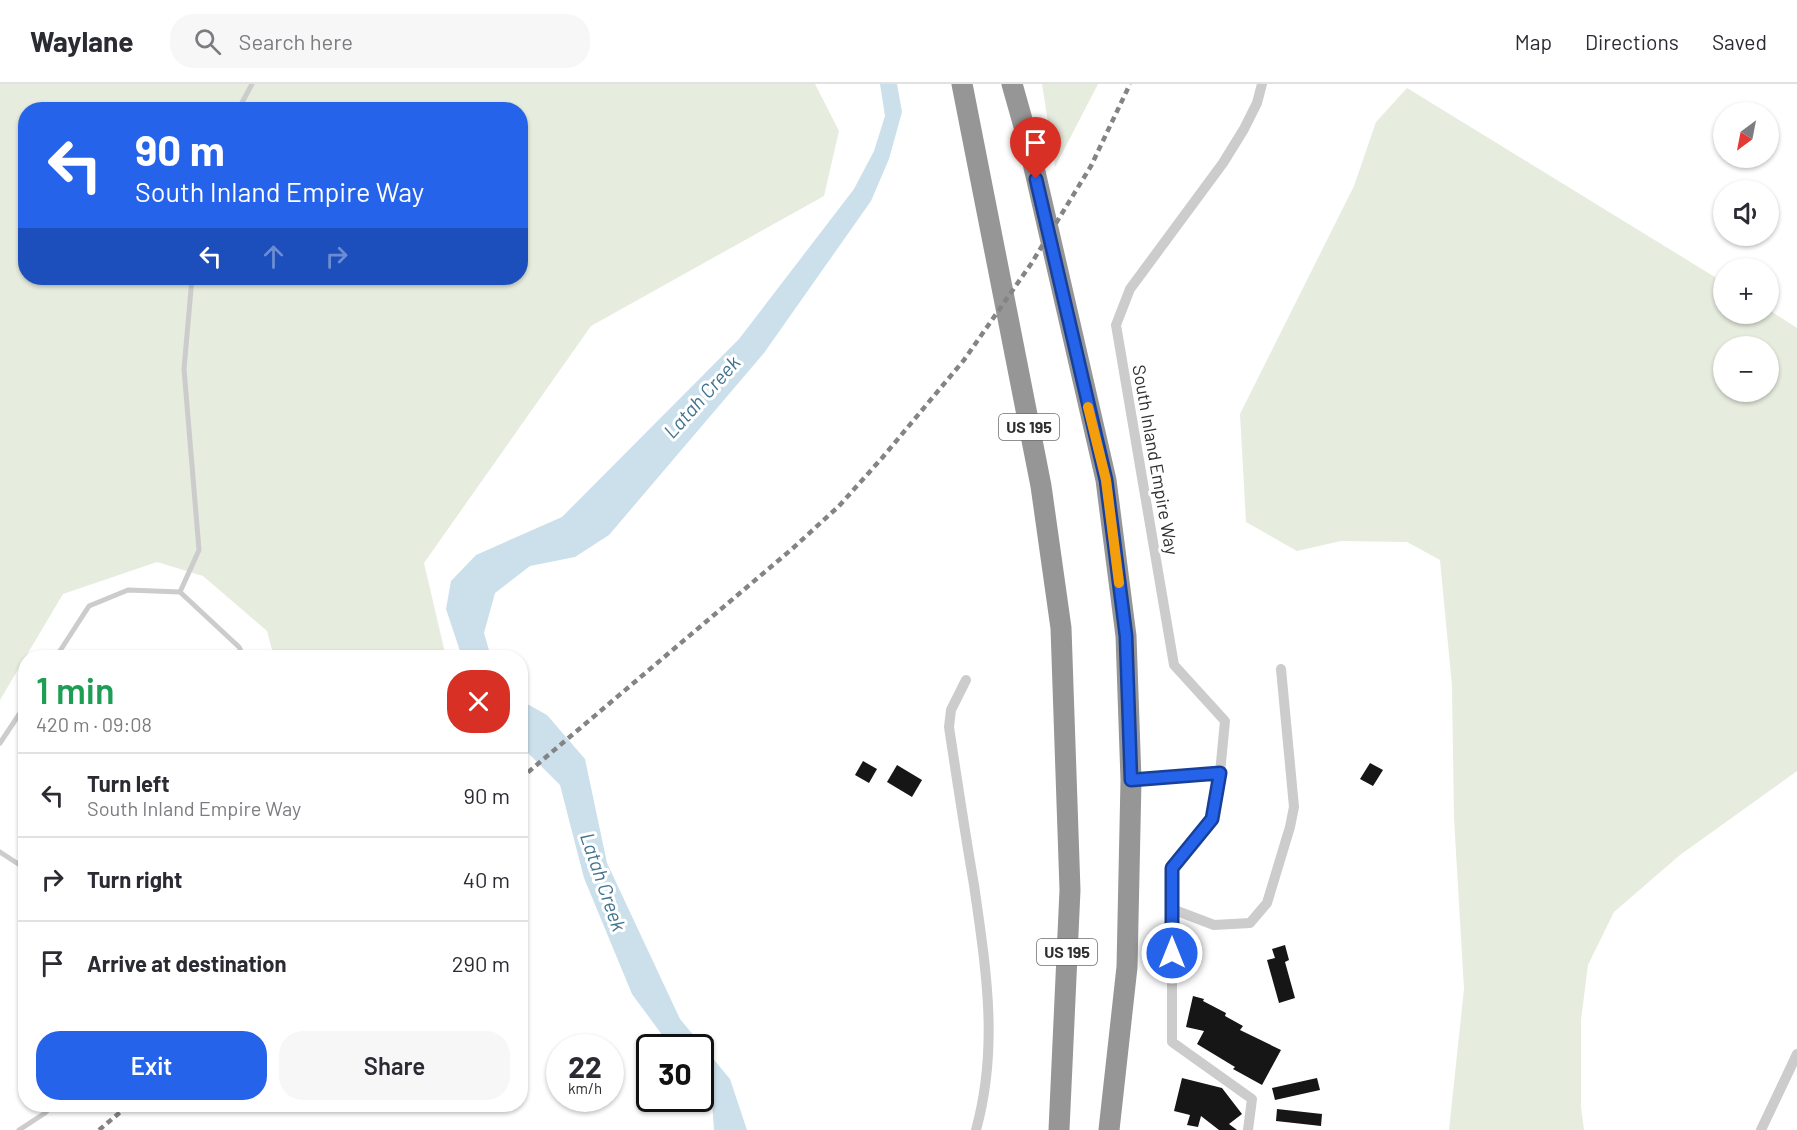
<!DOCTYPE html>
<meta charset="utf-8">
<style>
:root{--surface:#fff;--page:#f7f7f7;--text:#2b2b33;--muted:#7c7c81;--line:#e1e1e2;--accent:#2563eb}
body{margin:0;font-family:Barlow,sans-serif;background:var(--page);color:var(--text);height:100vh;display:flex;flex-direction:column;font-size:22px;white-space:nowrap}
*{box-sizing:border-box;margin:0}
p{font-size:20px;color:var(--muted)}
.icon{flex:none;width:33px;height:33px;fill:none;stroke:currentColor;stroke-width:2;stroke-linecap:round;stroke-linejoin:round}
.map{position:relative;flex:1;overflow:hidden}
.details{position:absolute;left:18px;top:566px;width:510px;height:462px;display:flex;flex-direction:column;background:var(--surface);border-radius:24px;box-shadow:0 2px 4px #0004}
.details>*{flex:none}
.guide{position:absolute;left:18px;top:18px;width:510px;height:183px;border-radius:24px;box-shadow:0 2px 4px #0004;background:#2563eb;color:#fff;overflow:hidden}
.needle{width:39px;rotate:212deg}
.fabs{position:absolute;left:1713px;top:18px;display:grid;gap:12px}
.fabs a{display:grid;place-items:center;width:66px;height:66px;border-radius:50%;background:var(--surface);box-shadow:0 2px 4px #0004;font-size:30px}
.speed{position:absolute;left:546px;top:950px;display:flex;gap:12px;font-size:30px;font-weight:700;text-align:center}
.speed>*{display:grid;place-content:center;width:78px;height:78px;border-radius:50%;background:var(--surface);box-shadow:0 2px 4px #0004;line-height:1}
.speed small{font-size:15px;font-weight:400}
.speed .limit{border:3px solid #111;border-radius:9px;background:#fff;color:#111}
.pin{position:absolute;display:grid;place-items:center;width:51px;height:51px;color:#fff;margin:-62px -26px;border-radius:50% 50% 50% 0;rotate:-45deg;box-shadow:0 0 6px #0007}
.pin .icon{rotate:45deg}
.me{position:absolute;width:66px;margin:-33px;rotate:0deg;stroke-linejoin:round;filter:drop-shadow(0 0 4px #0008)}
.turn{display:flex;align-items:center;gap:21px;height:126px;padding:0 18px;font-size:27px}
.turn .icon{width:78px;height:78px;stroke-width:2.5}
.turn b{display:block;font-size:42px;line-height:51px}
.lanes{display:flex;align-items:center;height:57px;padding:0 18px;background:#0003;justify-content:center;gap:30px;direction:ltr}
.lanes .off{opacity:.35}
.round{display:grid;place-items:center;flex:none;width:63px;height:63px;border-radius:24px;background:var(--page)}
.summary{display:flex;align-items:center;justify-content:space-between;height:102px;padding:0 18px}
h1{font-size:36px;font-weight:600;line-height:45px;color:#1e9e55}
.action{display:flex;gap:12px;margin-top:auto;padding:12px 18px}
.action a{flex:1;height:69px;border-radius:24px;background:var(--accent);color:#fff;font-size:24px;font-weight:600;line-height:69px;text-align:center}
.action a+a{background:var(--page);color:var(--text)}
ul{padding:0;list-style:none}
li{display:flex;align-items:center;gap:18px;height:84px;padding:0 18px;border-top:2px solid var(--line)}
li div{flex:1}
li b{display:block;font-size:22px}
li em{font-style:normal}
header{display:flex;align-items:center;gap:36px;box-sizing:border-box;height:84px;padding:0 30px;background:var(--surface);border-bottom:2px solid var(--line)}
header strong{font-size:28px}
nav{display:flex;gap:33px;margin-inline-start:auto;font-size:21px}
.search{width:420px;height:54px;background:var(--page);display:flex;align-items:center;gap:15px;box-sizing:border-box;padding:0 21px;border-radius:24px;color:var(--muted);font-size:22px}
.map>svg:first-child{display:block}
.green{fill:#e6ecde;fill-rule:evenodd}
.water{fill:#cbe0eb}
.building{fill:#161616}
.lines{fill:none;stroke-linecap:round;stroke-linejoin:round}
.lane{stroke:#ccc;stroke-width:5}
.street{stroke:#ccc;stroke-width:10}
.highway{stroke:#969696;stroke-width:21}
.rail{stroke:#848484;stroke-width:4.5;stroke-dasharray:6 4.5;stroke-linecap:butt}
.route-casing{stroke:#184099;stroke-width:15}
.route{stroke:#2563eb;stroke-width:10}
.slow{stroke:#f59e0b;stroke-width:10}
.labels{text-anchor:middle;stroke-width:6;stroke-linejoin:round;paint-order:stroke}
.shield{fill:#fff;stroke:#6d6d6d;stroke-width:1.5}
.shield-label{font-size:16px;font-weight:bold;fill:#2f2f2f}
.street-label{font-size:18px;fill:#2f2f2f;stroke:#fff}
.water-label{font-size:20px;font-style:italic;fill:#40738e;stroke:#fff}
</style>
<header>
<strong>Waylane</strong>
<div class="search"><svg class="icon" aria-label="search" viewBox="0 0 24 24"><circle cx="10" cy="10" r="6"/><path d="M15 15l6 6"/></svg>Search here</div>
<nav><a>Map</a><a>Directions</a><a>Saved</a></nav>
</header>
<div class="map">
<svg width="1797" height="1046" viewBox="0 0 1797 1046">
<rect width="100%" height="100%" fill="#fff"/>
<!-- green -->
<g class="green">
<path d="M0,0H815L839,47L824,112L591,242L424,479L446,573H274L267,547L203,492L157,478L63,510L0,616ZM26,26H520V194H26Z"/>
<path d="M1042,0H1098L1055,83Z"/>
<path d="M1407,4L1723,198L1724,230H1768L1769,226L1797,244V687L1680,771L1614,828L1588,881L1581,936V1023L1584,1046H1449L1464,905L1454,734L1452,602L1440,476L1407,458L1341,457L1297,467L1246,438L1240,330L1354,102L1376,38ZM1724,262H1768V308H1724Z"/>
</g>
<!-- water -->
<g class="water">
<path d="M880,0H897L902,28L889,75L871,117L764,269L609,451L575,473L530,482L495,509L484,549L491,573H462L446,525L451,497L476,471L562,433L739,255L854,105L874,67L885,32Z"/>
<path d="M520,616L547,631L585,675L607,779L680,935L730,995L747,1046H714L712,1018L701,1002L700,963H671L632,910L584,794L560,701L521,662Z"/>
</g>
<!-- building -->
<g class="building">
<path d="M863,677L877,685L869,699L855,691Z"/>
<path d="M1370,679L1383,686L1373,702L1360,695Z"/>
<path d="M897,681L922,696L912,713L887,698Z"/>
<path d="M1285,861L1289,876L1285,878L1295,914L1279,919L1267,876L1275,874L1272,865Z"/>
<path d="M1193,912L1204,915L1203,917L1226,929L1225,932L1243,942L1240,946L1281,966L1262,1001L1233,985L1235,983L1197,960L1204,947L1186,943Z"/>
<path d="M1182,994L1222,1004L1242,1030L1229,1040L1237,1046H1219L1201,1032L1198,1043L1187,1041L1190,1031L1174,1027Z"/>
<path d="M1317,994L1320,1006L1275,1016L1272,1004Z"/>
<path d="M1277,1025L1322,1030L1321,1042L1276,1037Z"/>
</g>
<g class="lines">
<!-- lane -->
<g class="lane">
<path d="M238,26L252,0"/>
<path d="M180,508L199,466L184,285L192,194"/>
<path d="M56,573L89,522L128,506L180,508L239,563L244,573"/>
<path d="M0,659L26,620"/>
<path d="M0,768L26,785"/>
<path d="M19,1046L45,1029L53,1020"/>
</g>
<!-- street -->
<g class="street">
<path d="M966,596L951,626L949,643C957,696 965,749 974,801C986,885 999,963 976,1046"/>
<path d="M1131,696L1220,689"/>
<path d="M1172,825L1214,841L1250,839L1267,819L1290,743L1294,723L1281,585"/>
<path d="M1248,1046L1252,1015L1172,958V784L1212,735L1220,689L1225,637L1174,581L1116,241L1130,205L1223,79L1244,45L1257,19L1262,0"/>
<path d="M1761,1046L1797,970"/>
</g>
<!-- highway -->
<g class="highway">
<path d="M962,0L1041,402L1061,544L1070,806L1059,1046"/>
<path d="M1012,0L1027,53L1106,396L1126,552L1131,696L1127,883L1109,1046"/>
</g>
<!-- rail -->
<g class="rail">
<path d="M520,695L792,465L839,422L882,374L964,276L1031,180L1091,82L1130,0"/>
<path d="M99,1046L130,1020"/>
</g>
</g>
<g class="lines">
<!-- route casing -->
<g class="route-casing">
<path id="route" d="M1036,95L1106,396L1126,552L1131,696L1220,689L1212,735L1172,784V869"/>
</g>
<!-- route -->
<use href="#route" class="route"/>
<!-- slow -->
<path class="slow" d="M1088,323L1106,396L1119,499"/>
</g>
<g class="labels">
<!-- shield labels -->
<g class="shield">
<rect x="999" y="330" width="60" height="26" rx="4.5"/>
<rect x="1037" y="855" width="60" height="26" rx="4.5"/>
</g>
<g class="shield-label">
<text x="1029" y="349">US 195</text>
<text x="1067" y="874">US 195</text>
</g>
<!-- street labels -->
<g class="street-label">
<text transform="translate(1155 376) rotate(80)" y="6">South Inland Empire Way</text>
</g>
<!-- water labels -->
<g class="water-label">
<text transform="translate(702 313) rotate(-48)" y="7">Latah Creek</text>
<text transform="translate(603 798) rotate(71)" y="7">Latah Creek</text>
</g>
</g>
</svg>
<div class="fabs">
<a><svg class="needle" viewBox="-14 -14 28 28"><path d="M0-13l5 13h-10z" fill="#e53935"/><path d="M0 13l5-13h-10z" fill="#7c7c81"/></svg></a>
<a><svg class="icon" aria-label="sound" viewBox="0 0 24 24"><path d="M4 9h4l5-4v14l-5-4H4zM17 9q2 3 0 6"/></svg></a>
<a>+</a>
<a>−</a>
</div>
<div class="speed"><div>22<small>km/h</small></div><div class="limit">30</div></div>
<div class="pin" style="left:1036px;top:95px;background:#d93025"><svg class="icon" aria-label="arrive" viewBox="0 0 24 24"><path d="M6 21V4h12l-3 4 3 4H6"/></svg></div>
<svg class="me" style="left:1172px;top:869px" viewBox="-20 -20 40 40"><circle r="17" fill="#2563eb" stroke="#fff" stroke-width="3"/><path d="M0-11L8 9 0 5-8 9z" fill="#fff"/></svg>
<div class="guide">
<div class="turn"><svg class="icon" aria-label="left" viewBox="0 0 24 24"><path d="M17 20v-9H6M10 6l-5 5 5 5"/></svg><div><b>90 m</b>South Inland Empire Way</div></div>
<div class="lanes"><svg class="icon" aria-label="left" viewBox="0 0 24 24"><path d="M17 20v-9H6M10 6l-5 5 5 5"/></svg><svg class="icon off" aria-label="ahead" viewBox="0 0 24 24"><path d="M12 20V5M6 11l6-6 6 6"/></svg><svg class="icon off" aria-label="right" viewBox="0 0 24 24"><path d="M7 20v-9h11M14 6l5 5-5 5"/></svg></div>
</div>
<section class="details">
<div class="summary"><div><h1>1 min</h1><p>420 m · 09:08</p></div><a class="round" style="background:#d93025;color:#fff"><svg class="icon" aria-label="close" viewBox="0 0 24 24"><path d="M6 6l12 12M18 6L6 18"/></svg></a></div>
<ul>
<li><svg class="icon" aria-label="left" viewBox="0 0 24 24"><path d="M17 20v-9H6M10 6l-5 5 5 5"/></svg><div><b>Turn left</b><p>South Inland Empire Way</p></div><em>90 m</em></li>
<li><svg class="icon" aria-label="right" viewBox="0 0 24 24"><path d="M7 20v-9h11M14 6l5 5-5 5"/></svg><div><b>Turn right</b></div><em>40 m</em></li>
<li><svg class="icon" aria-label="arrive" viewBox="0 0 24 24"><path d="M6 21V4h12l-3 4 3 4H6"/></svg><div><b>Arrive at destination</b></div><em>290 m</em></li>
</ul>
<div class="action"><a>Exit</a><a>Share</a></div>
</section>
</div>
